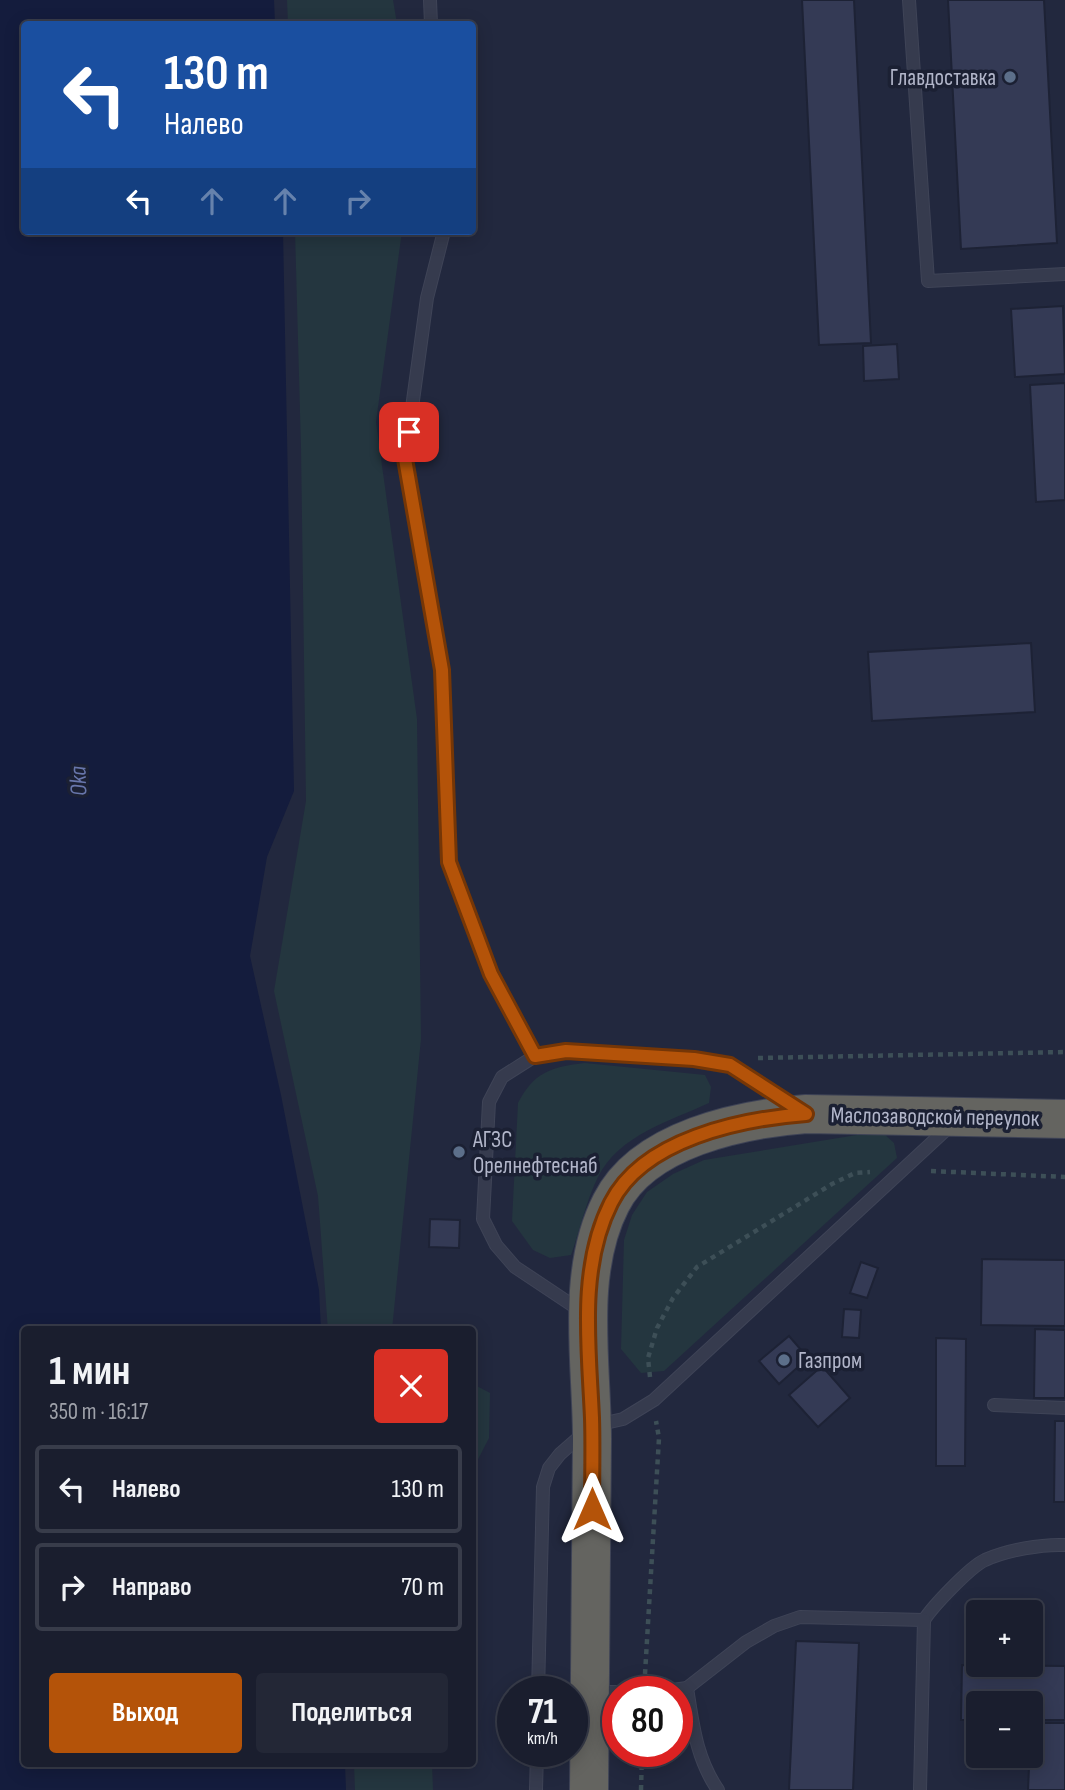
<!DOCTYPE html>
<html lang="ru">
<meta charset="utf-8">
<style>
:root{--surface:#1a1e2e;--page:#232736;--text:#f1f3f6;--muted:#9fa2aa;--line:#383c4a;--accent:#b45309}
body{margin:0;font-family:"Sofia Sans Condensed",sans-serif;background:var(--page);color:var(--text);height:100vh;display:flex;flex-direction:column;font-size:26px;white-space:nowrap}
*{box-sizing:border-box;margin:0}
p{font-size:23px;color:var(--muted)}
.icon{flex:none;width:38px;height:38px;fill:none;stroke:currentColor;stroke-width:2;stroke-linecap:round;stroke-linejoin:round}
.map{position:relative;flex:1;overflow:hidden}
.sheet{position:absolute;left:21px;top:1326px;width:455px;height:441px;display:flex;flex-direction:column;background:var(--surface);border-radius:7px;box-shadow:0 4px 18px #0003,0 0 0 2px var(--line)}
.sheet>*{flex:none}
.banner{position:absolute;left:21px;top:21px;width:455px;height:214px;border-radius:7px;box-shadow:0 4px 18px #0003,0 0 0 2px var(--line);background:#1a4fa0;color:#fff;overflow:hidden}
.fabs{position:absolute;left:966px;top:1600px;display:grid;gap:14px}
.fabs a{display:grid;place-items:center;width:77px;height:77px;border-radius:7px;background:var(--surface);box-shadow:0 4px 18px #0003,0 0 0 2px var(--line);font-size:35px}
.speed{position:absolute;left:497px;top:1676px;display:flex;gap:14px;font-size:35px;font-weight:700;text-align:center}
.speed>*{display:grid;place-content:center;width:91px;height:91px;border-radius:50%;background:var(--surface);box-shadow:0 4px 18px #0003,0 0 0 2px var(--line);line-height:1}
.speed small{font-size:18px;font-weight:400}
.speed .limit{border:10px solid #d22;background:#fff;color:#111}
.pin{position:absolute;display:grid;place-items:center;width:60px;height:60px;color:#fff;margin:-30px;border-radius:14px;box-shadow:0 4px 10px #0006}
.me{position:absolute;width:77px;margin:-38px;rotate:0deg;stroke-linejoin:round;filter:drop-shadow(0 0 5px #0008)}
.turn{display:flex;align-items:center;gap:24px;height:147px;padding:0 28px;font-size:32px}
.turn .icon{width:91px;height:91px;stroke-width:2.5}
.turn b{display:block;font-size:49px;line-height:60px}
.lanes{display:flex;align-items:center;height:66px;padding:0 28px;background:#0003;justify-content:center;gap:35px;direction:ltr}
.lanes .off{opacity:.35}
.round{display:grid;place-items:center;flex:none;width:74px;height:74px;border-radius:7px;background:var(--page)}
.head{display:flex;align-items:center;justify-content:space-between;height:119px;padding:0 28px}
h1{font-size:42px;font-weight:700;line-height:52px}
.primary-button{display:flex;gap:14px;margin-top:auto;padding:14px 28px}
.primary-button a{flex:1;height:80px;border-radius:7px;background:var(--accent);color:#fff;font-size:28px;font-weight:700;line-height:80px;text-align:center}
.primary-button a+a{background:var(--page);color:var(--text)}
ul{padding:0;list-style:none}
li{display:flex;align-items:center;gap:21px;height:88px;margin:0 14px 10px;padding:0 14px;border:4px solid var(--line);border-radius:7px}
li div{flex:1}
li b{display:block;font-size:26px}
li em{font-style:normal}
.map>svg:first-child{display:block}
.green{fill:#24363f}
.water{fill:#141c3d}
.building{fill:#343a55;stroke:#1d2235;stroke-width:2}
.lines{fill:none;stroke-linecap:round;stroke-linejoin:round}
.service-casing{stroke:#3f4457;stroke-width:14}
.trunk-casing{stroke:#3e4356;stroke-width:40}
.path{stroke:#3d4f57;stroke-width:4.5;stroke-dasharray:5 5;stroke-linecap:butt}
.service{stroke:#363b4e;stroke-width:12}
.trunk{stroke:#646460;stroke-width:38}
.route-casing{stroke:#753606;stroke-width:18}
.route{stroke:#b45309;stroke-width:12}
.service-dot{fill:#5c6f8a;stroke:#1b2033;stroke-width:2.5}
.labels{text-anchor:middle;stroke-width:7;stroke-linejoin:round;paint-order:stroke}
.poi-label{font-size:23px;fill:#b2b6ca;stroke:#1b2033;text-anchor:start}
.street-label{font-size:23px;fill:#b2b6ca;stroke:#1b2033}
.water-label{font-size:24px;font-style:italic;fill:#6876ab;stroke:#1b2033}
</style>
<div class="map">
<svg width="1065" height="1790" viewBox="0 0 1065 1790">
<rect width="100%" height="100%" fill="#22283e"/>
<!-- green -->
<g class="green">
<path d="M287,0H393L397,24H288Z"/>
<path d="M295,231H402L376,422L417,719L421,1039L392,1330H328L318,1196L274,991L306,801L301,448Z"/>
<path d="M585,1063L705,1075L711,1087L709,1103C670,1121 619,1135 598,1177C586,1201 580,1230 571,1255L550,1258L533,1250L512,1221L518,1103C534,1072 551,1067 585,1063Z"/>
<path d="M881,1131L894,1143L897,1158L664,1371L641,1373L621,1349L624,1240L632,1215L647,1192L673,1174L704,1160Z"/>
<path d="M473,1384L490,1393L489,1438L473,1469Z"/>
<path d="M354,1764H432L433,1790H355Z"/>
</g>
<!-- water -->
<path class="water" d="M0,0H274L275,24H24V231H283L294,791L267,857L250,956L281,1095L319,1290L321,1330H24V1764H345L346,1790H0Z"/>
<!-- building -->
<g class="building">
<path d="M802,0H854L871,343L819,345Z"/>
<path d="M948,0H1044L1057,243L961,249Z"/>
<path d="M1063,306L1065,374L1015,377L1011,309Z"/>
<path d="M897,344L899,379L864,381L863,346Z"/>
<path d="M1065,383V500L1036,502L1030,385Z"/>
<path d="M1031,643L1035,712L872,721L868,652Z"/>
<path d="M430,1219L460,1220L459,1248L429,1247Z"/>
<path d="M982,1259L1065,1260V1326L981,1325Z"/>
<path d="M861,1262L878,1268L867,1298L850,1293Z"/>
<path d="M844,1309L861,1310L859,1338L842,1337Z"/>
<path d="M1035,1329L1065,1330V1398H1034Z"/>
<path d="M789,1336L808,1358L779,1384L759,1361Z"/>
<path d="M936,1338L966,1339L965,1466H936Z"/>
<path d="M822,1366L850,1398L818,1427L789,1395Z"/>
<path d="M1055,1421H1065V1502H1054Z"/>
<path d="M796,1641L859,1643L853,1790H789Z"/>
<path d="M962,1665L1065,1666V1720H1031V1703H978V1720H961Z"/>
<path d="M1031,1723H1065V1790H1028Z"/>
</g>
<g class="lines">
<!-- service casing -->
<g class="service-casing">
<g id="service">
<path d="M430,0L431,24"/>
<path d="M909,0L928,281L1065,274"/>
<path d="M444,231L427,298L405,459L442,670L449,862L491,974L535,1056"/>
<path d="M581,1311L515,1267L496,1245L483,1219L489,1102L502,1077L535,1056L566,1051L694,1059L730,1065L794,1107"/>
<path d="M994,1405L1065,1408"/>
<path d="M924,1620C933,1606 970,1567 985,1560C1008,1550 1041,1544 1065,1545"/>
<path d="M687,1688C693,1725 696,1758 718,1790"/>
<path d="M538,1692L543,1487L549,1468L560,1454L592,1426L623,1419L654,1400L950,1126"/>
<path d="M593,1692H645"/>
<path d="M658,1692L687,1688L746,1642L774,1626L800,1617L924,1620L920,1790"/>
<path d="M536,1790L537,1752"/>
</g>
</g>
<!-- trunk casing -->
<g class="trunk-casing">
<path id="trunk" d="M589,1790C590,1673 591,1556 592,1439C592,1364 575,1273 611,1203C643,1139 741,1119 806,1114L1065,1119"/>
</g>
<!-- path -->
<g class="path">
<path d="M758,1058L1065,1052"/>
<path d="M931,1171L1065,1177"/>
<path d="M650,1377L648,1358L657,1328L673,1298L697,1267L832,1184L855,1173L870,1172"/>
<path d="M645,1674L659,1438L656,1421"/>
<path d="M641,1790L642,1752"/>
</g>
<!-- service -->
<use href="#service" class="service"/>
<!-- trunk -->
<use href="#trunk" class="trunk"/>
</g>
<g class="lines">
<!-- route casing -->
<g class="route-casing">
<path id="route" d="M409,432L405,459L442,670L449,862L491,974L535,1056L566,1051L694,1059L730,1065L806,1114C741,1119 643,1139 611,1203C578,1268 589,1348 592,1418C593,1448 592,1479 592,1509"/>
</g>
<!-- route -->
<use href="#route" class="route"/>
</g>
<!-- markers -->
<g class="service-dot">
<circle cx="1010" cy="77" r="7"/>
<circle cx="459" cy="1152" r="7"/>
<circle cx="784" cy="1360" r="7"/>
</g>
<g class="labels">
<!-- poi labels -->
<g class="poi-label">
<text x="996" y="85" text-anchor="end">Главдоставка</text>
<text x="473" y="1147">АГЗС<tspan x="473" dy="26">Орелнефтеснаб</tspan></text>
<text x="798" y="1368">Газпром</text>
</g>
<!-- street labels -->
<g class="street-label">
<text transform="translate(935 1116) rotate(1)" y="8">Маслозаводской переулок</text>
</g>
<!-- water labels -->
<g class="water-label">
<text transform="translate(78 781) rotate(-92)" y="8">Oka</text>
</g>
</g>
</svg>
<div class="fabs">
<a>+</a>
<a>−</a>
</div>
<div class="speed"><div>71<small>km/h</small></div><div class="limit">80</div></div>
<div class="pin" style="left:409px;top:432px;background:#d93025"><svg class="icon" aria-label="arrive" viewBox="0 0 24 24"><path d="M6 21V4h12l-3 4 3 4H6"/></svg></div>
<svg class="me" style="left:592px;top:1509px" viewBox="-20 -20 40 40"><path d="M0-17L14 15 0 8-14 15z" fill="#b45309" stroke="#fff" stroke-width="4"/></svg>
<div class="banner">
<div class="turn"><svg class="icon" aria-label="left" viewBox="0 0 24 24"><path d="M17 20v-9H6M10 6l-5 5 5 5"/></svg><div><b>130 m</b>Налево</div></div>
<div class="lanes"><svg class="icon" aria-label="left" viewBox="0 0 24 24"><path d="M17 20v-9H6M10 6l-5 5 5 5"/></svg><svg class="icon off" aria-label="ahead" viewBox="0 0 24 24"><path d="M12 20V5M6 11l6-6 6 6"/></svg><svg class="icon off" aria-label="ahead" viewBox="0 0 24 24"><path d="M12 20V5M6 11l6-6 6 6"/></svg><svg class="icon off" aria-label="right" viewBox="0 0 24 24"><path d="M7 20v-9h11M14 6l5 5-5 5"/></svg></div>
</div>
<section class="sheet">
<div class="head"><div><h1>1 мин</h1><p>350 m · 16:17</p></div><a class="round" style="background:#d93025;color:#fff"><svg class="icon" aria-label="close" viewBox="0 0 24 24"><path d="M6 6l12 12M18 6L6 18"/></svg></a></div>
<ul>
<li><svg class="icon" aria-label="left" viewBox="0 0 24 24"><path d="M17 20v-9H6M10 6l-5 5 5 5"/></svg><div><b>Налево</b></div><em>130 m</em></li>
<li><svg class="icon" aria-label="right" viewBox="0 0 24 24"><path d="M7 20v-9h11M14 6l5 5-5 5"/></svg><div><b>Направо</b></div><em>70 m</em></li>
</ul>
<div class="primary-button"><a>Выход</a><a>Поделиться</a></div>
</section>
</div>
